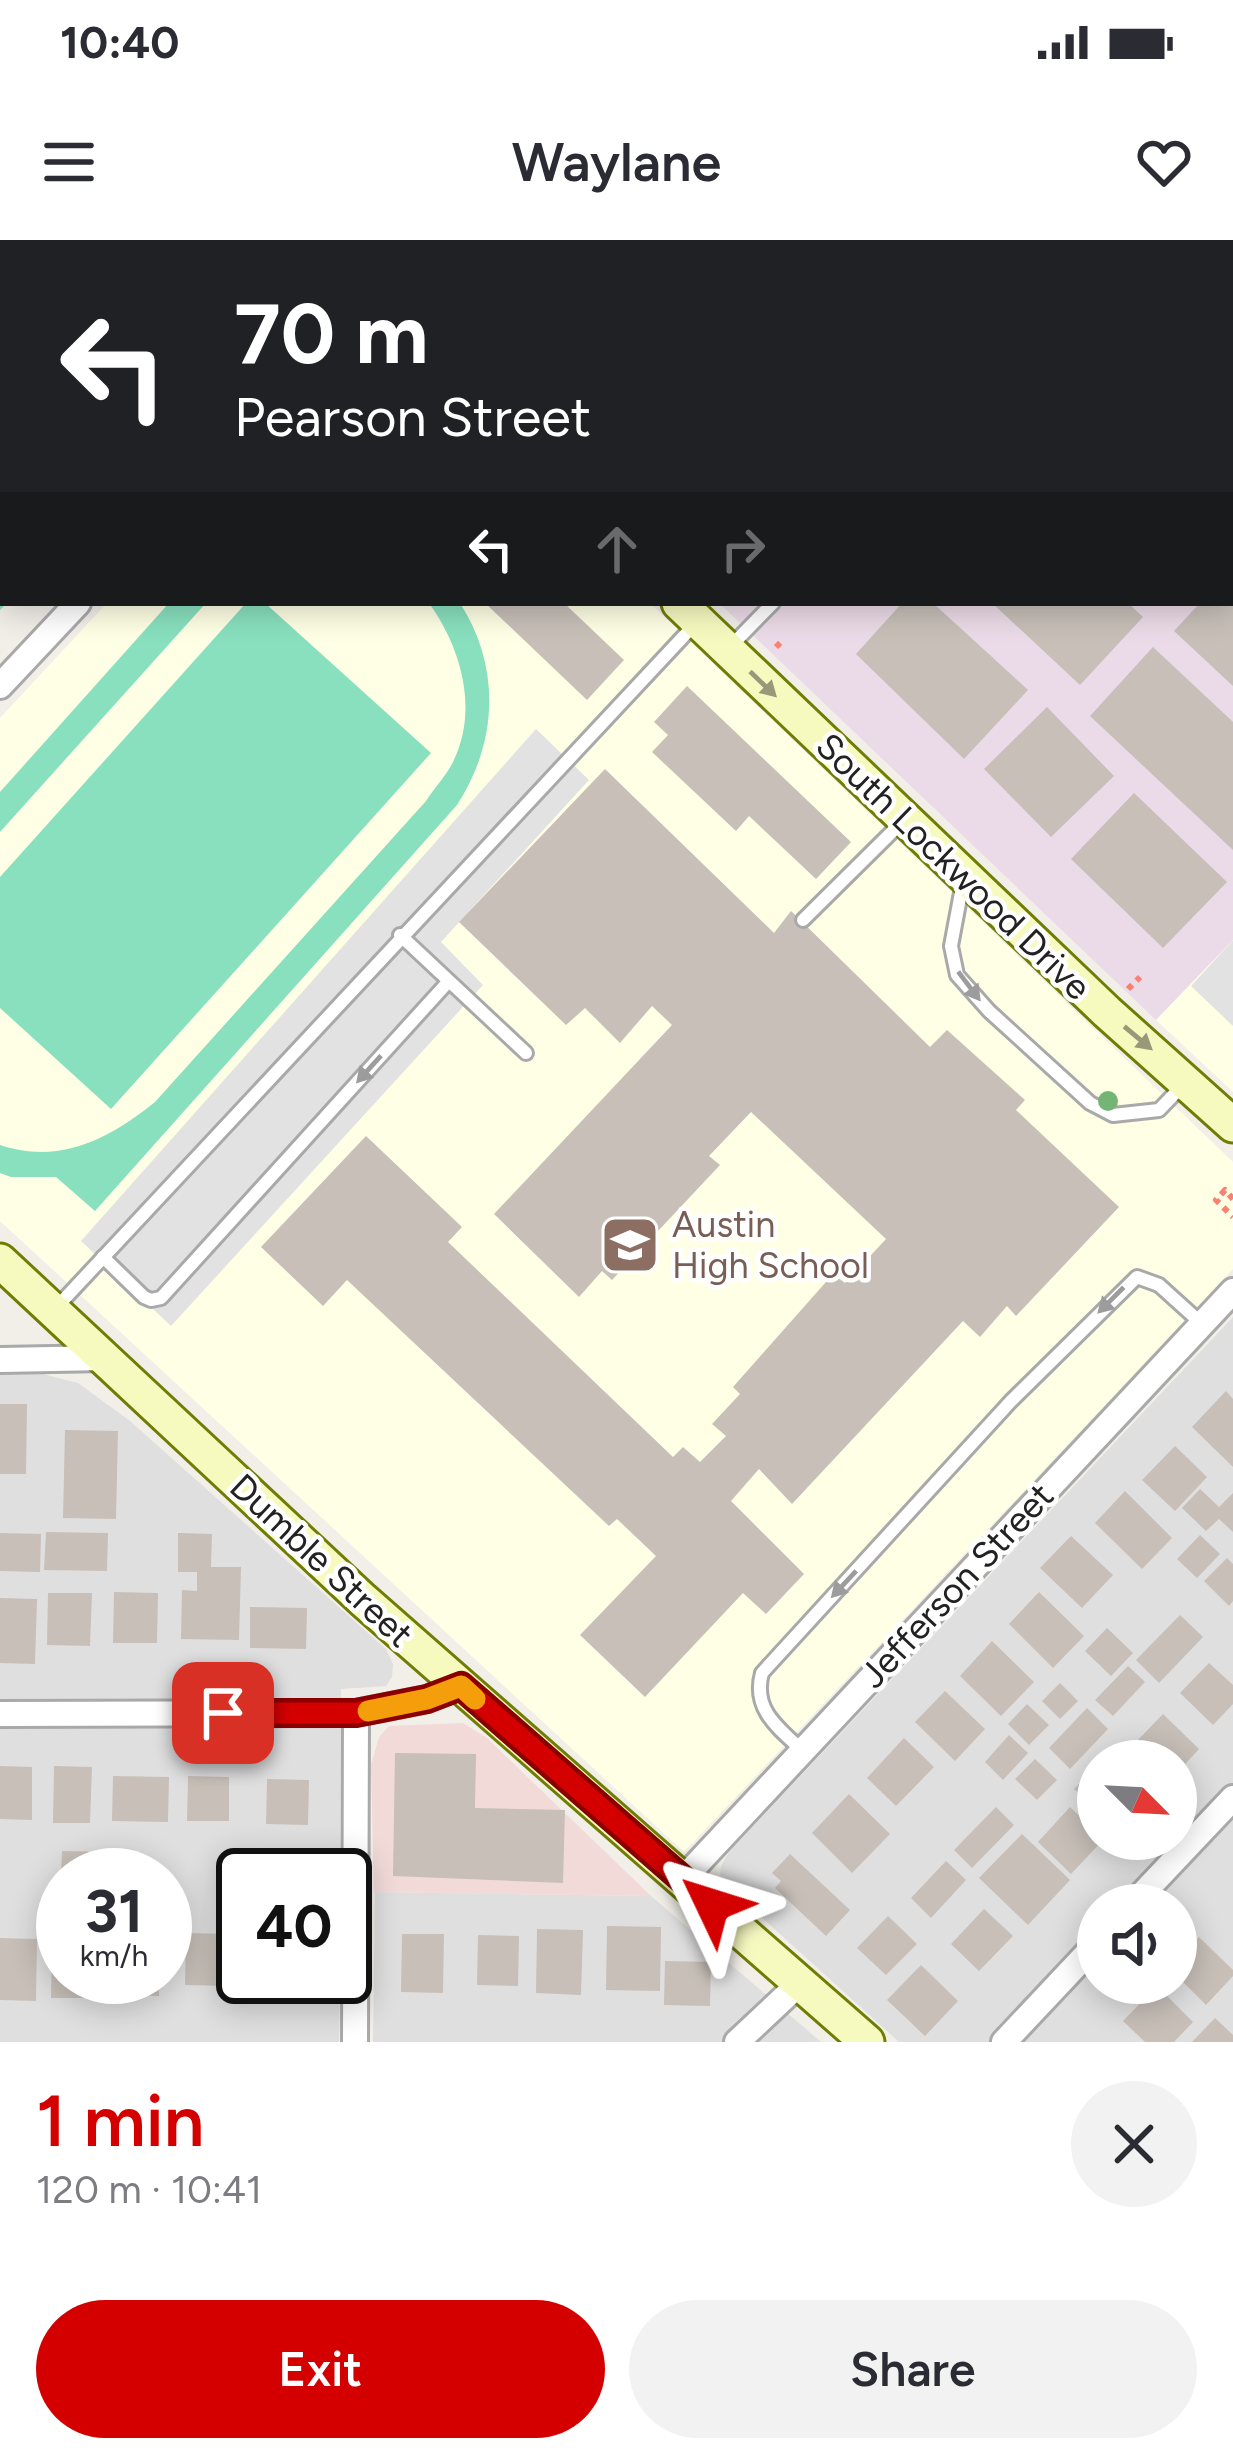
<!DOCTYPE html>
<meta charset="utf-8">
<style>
:root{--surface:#fff;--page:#f2f2f3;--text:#2b2b33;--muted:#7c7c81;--accent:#d40000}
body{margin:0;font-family:Figtree,sans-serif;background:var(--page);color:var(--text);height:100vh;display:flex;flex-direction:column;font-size:45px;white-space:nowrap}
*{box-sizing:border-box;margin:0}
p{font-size:39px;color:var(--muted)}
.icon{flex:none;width:66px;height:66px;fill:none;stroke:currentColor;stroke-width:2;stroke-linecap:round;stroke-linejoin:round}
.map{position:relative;height:1802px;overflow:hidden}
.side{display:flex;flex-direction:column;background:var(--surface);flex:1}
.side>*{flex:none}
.guide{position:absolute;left:0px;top:0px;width:1233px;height:366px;box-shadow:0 6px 30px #0003;background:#202124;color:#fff;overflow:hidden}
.needle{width:78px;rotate:114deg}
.tools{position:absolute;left:1077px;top:1500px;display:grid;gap:24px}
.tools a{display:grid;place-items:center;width:120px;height:120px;border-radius:50%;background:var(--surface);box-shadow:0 6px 30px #0003;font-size:60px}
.speed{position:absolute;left:36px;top:1608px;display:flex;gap:24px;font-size:60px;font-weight:700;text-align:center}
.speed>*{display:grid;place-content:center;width:156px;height:156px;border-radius:50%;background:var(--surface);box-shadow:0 6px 30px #0003;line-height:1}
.speed small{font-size:30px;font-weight:400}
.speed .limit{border:6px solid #111;border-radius:18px;background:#fff;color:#111}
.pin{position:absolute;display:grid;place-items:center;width:102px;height:102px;color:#fff;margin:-51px;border-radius:24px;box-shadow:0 6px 18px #0006}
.me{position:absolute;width:132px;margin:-66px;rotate:311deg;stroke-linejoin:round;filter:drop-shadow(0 0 9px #0008)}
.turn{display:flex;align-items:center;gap:42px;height:252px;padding:0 36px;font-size:54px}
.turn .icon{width:156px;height:156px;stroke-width:2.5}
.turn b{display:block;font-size:84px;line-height:102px}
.lanes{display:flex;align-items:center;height:114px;padding:0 36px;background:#0003;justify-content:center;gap:60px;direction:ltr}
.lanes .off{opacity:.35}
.round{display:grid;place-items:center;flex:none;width:126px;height:126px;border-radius:63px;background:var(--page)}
.overview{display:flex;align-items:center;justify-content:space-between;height:204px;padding:0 36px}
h1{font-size:72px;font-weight:600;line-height:90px;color:var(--accent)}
.button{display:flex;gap:24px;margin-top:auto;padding:24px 36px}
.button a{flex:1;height:138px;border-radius:72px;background:var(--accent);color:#fff;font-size:48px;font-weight:600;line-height:138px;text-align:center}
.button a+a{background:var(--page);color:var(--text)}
.status{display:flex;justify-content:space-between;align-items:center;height:84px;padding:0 60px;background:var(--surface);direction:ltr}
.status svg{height:33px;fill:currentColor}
header{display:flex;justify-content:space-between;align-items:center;height:156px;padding:0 36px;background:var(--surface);font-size:54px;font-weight:600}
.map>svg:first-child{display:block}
.residential{fill:#e0dfdf;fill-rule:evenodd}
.commercial{fill:#f2dad9}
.industrial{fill:#ebdbe8}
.education{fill:#ffffe5}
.pitch{fill:#88e0be}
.parking{fill:#e2e2e2}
.building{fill:#c7bfb8}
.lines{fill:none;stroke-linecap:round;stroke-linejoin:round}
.lane-casing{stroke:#a9a9a9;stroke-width:18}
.street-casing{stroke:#a9a9a9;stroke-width:30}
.secondary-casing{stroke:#707d05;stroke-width:39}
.path{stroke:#fa8072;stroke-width:6;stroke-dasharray:6 6;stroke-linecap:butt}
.lane{stroke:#fff;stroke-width:12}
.street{stroke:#fff;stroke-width:24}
.secondary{stroke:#f7fabf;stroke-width:33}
.tree{fill:#74b475}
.oneway{fill:#979978}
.oneway2{fill:#9c9c9c}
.route-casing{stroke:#8a0000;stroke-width:30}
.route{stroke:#d40000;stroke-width:21}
.slow{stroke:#f59e0b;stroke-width:21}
.labels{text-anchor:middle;stroke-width:9;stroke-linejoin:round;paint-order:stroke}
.street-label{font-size:36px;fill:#222;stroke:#fff}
.education-label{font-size:36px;fill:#785e54;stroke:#fff;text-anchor:start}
</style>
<div class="status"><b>10:40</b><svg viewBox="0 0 49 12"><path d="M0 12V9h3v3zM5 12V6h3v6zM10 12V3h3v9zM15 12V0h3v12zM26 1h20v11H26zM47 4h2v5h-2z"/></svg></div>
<header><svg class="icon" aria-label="menu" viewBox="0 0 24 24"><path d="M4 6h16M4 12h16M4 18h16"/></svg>Waylane<svg class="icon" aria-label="heart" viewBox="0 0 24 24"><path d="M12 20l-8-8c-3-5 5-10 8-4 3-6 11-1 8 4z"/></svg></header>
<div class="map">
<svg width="1233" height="1802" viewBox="0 0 1233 1802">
<rect width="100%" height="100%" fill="#f2efe9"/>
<!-- residential -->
<g class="residential">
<path d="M1233,1077V1802H899L726,1645L720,1636L721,1626L729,1612ZM1098,1521H1176V1599H1098ZM1098,1665H1176V1743H1098Z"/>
<path d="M39,1133L78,1143L130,1181L386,1409L393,1424L392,1437L386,1446L341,1449L340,1635H243V1737H340L339,1802H0V1134ZM63,1635H165V1737H63Z"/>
<path d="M375,1652L651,1656L821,1802H373Z"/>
</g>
<!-- commercial -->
<path class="commercial" d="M463,1483L487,1498L651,1656L374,1652L371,1525L379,1497L389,1486Z"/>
<!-- industrial -->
<path class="industrial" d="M337,0H1233V700L1156,780L719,363H1230V3Z"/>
<!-- education -->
<g class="education">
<path d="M107,363H650L1233,922V1029L684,1612L0,981V478Z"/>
<path d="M1233,700V852L1156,780Z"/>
</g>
<!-- pitch -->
<g class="pitch">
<path d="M0,0L229,3H3V363H7L0,370Z"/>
<path d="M169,363H206L0,592V552Z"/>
<path d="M246,363H265L431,513L111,869L0,768V637Z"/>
<path d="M429,363H460C501,427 498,502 457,565L95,971L56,937H11L0,933V905C60,925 109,899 155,862L426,561C434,548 446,536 453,522C479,469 461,408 429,363Z"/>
</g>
<!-- parking -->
<g class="parking">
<path d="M536,489L589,540L441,702L483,745L171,1086L81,1001Z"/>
<path d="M1233,700V786L1191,746Z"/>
</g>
<!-- building -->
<g class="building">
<path d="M485,363H564L624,420L587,460Z"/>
<path d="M902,363H933L1028,450L964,519L856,414Z"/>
<path d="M992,363H1128L1143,377L1080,445Z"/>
<path d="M1200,363H1233V446L1174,391Z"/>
<path d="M1153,407L1233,482V610L1090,476Z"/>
<path d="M687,446L851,602L816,639L749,576L736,591L652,512L668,495L654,482Z"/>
<path d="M1047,467L1114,536L1051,597L984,529Z"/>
<path d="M605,529L774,693L791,671L930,807L947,790L1025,860L1016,870L1119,967L1016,1076L1007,1066L980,1097L963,1081L792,1264L759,1229L731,1261L804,1334L766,1374L743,1353L645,1457L580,1395L656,1316L617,1279L609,1286L347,1040L323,1066L261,1007L366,896L462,987L448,1002L673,1217L683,1207L700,1222L726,1196L712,1184L740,1154L733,1147L833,1034L845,1043L886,999L751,872L709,916L720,925L612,1040L602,1031L579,1057L494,974L672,785L652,766L620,803L585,768L566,785L459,682Z"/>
<path d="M1134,553L1227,642L1163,708L1071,619Z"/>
<path d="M1226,1151L1233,1159V1227L1192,1187Z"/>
<path d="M0,1164H27L26,1234H0Z"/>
<path d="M65,1190L118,1191L116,1279L63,1278Z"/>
<path d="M1175,1206L1207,1237L1175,1271L1142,1240Z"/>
<path d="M1200,1249L1219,1267L1233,1253V1292L1219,1279L1206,1291L1182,1268Z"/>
<path d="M1125,1251L1172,1298L1142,1329L1095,1283Z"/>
<path d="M46,1292L108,1293L107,1331L44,1330Z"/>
<path d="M0,1293L41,1294L40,1332L0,1331Z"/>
<path d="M178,1293L212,1294L211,1327H241L239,1400L181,1399L182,1350L197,1351V1332H178Z"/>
<path d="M1200,1295L1220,1314L1197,1338L1177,1319Z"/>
<path d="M1071,1296L1113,1335L1082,1368L1040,1328Z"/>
<path d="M1227,1318L1233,1324V1361L1229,1366L1204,1341Z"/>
<path d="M114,1352L158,1353L157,1403H113Z"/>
<path d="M1039,1352L1084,1396L1053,1428L1009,1384Z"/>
<path d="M48,1353H92L90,1406L47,1405Z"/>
<path d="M0,1358L37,1359L35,1424L0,1423Z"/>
<path d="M250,1367L307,1368L306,1409L250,1408Z"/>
<path d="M1180,1375L1203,1397L1159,1443L1136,1420Z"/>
<path d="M1107,1388L1133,1413L1111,1436L1085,1411Z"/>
<path d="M992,1401L1034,1442L1001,1476L960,1436Z"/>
<path d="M1209,1423L1233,1445V1464L1213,1485L1180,1453Z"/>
<path d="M1128,1426L1145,1442L1113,1476L1095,1460Z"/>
<path d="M1060,1443L1078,1461L1060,1479L1042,1461Z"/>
<path d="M945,1451L985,1489L955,1521L915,1482Z"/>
<path d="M1027,1464L1049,1485L1029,1505L1008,1484Z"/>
<path d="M1087,1468L1108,1489L1070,1529L1049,1508Z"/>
<path d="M1163,1474L1199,1509L1176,1534V1521H1154L1135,1503Z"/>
<path d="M1009,1495L1028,1513L1003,1540L985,1522Z"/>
<path d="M904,1498L934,1527L896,1566L867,1538Z"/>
<path d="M395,1513L476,1514L475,1568L565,1570L563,1643L393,1636Z"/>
<path d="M1035,1519L1057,1540L1037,1560L1015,1539Z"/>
<path d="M1098,1524V1572L1074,1549Z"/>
<path d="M0,1526L32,1527V1580L0,1579Z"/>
<path d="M54,1526L92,1527L90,1583H53Z"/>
<path d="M113,1536L169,1537L168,1582L112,1581Z"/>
<path d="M188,1536L229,1537V1581H187Z"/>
<path d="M267,1539L309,1540L308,1585L266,1584Z"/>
<path d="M849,1554L890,1594L852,1633L812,1593Z"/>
<path d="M996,1567L1014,1585L972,1628L954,1610Z"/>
<path d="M1070,1567L1098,1594V1599H1104L1071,1634L1038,1602Z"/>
<path d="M1022,1594L1070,1640L1028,1685L979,1638Z"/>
<path d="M62,1611L111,1612L110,1635H61Z"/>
<path d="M790,1614L850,1670L826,1696L775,1648L781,1641L772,1633Z"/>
<path d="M946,1621L966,1640L931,1678L911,1658Z"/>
<path d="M219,1648L242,1649V1674H218Z"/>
<path d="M984,1669L1013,1696L979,1731L951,1704Z"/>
<path d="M888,1676L917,1704L886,1735L857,1708Z"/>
<path d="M607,1686L661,1687L660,1751L606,1750Z"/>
<path d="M537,1689L583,1690L581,1755L536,1753Z"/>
<path d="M186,1693L229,1694L228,1746L185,1745Z"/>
<path d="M402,1694H444L443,1753L401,1752Z"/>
<path d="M478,1695L519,1696L518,1746L477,1745Z"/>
<path d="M1199,1697L1233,1730V1736L1206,1765L1176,1735V1721Z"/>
<path d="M0,1698L37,1699L36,1761L0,1760Z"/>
<path d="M52,1706H63V1737H93L92,1758H51Z"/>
<path d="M665,1721L711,1722L710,1766L664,1765Z"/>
<path d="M921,1725L958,1761L925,1796L887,1760Z"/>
<path d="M121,1737H159V1756L120,1755Z"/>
<path d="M250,1737H306V1756L249,1755Z"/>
<path d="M1157,1746L1193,1782L1174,1802H1145L1123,1781Z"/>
<path d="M1215,1778L1233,1795V1802H1192Z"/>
</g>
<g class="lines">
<!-- lane casing -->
<g class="lane-casing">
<g id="lane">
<path d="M366,3L370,0"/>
<path d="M461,3L462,0"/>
<path d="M694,3L697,0"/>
<path d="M1110,3L1113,0"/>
<path d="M728,409L773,363"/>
<path d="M963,642L951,706L957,735L989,771L1090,863L1113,875L1159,870L1184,844"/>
<path d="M803,680L904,580"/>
<path d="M400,695L526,813"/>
<path d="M103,1017L144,1057L151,1060L161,1058L448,742"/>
<path d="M54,1070L696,383"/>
<path d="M802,1510C778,1488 752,1469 762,1433L1011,1161L1137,1037L1159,1045L1201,1083"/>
</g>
</g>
<!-- street casing -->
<g class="street-casing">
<g id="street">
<path d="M0,446L78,363"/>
<path d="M0,1120L106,1118"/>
<path d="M0,1474L356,1473L427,1459L461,1446"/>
<path d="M682,1640L1233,1051"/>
<path d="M1132,1665L1233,1558"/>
<path d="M355,1802L356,1473"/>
<path d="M737,1802L801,1742"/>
<path d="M1004,1802L1098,1702"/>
</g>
</g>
<!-- secondary casing -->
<g class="secondary-casing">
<g id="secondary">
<path d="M300,0L303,3"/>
<path d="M679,363L1107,772L1233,885"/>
<path d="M0,1021L363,1360L867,1802"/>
</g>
</g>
<!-- path -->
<g class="path">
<path d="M776,407L783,400"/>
<path d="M1128,749L1140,737"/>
<path d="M1233,959L1225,950L1216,960L1233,977"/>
</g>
<!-- lane -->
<use href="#lane" class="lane"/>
<!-- street -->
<use href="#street" class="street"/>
<!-- secondary -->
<use href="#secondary" class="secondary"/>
</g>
<!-- trees -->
<circle class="tree" cx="1108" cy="861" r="10"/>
<!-- one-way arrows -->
<defs><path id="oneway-solid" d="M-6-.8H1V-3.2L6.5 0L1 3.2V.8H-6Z" transform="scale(3)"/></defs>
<g class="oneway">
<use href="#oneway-solid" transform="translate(763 444) rotate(44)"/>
<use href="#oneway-solid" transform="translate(1138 798) rotate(40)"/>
</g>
<g class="oneway2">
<use href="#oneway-solid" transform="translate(969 746) rotate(53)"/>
<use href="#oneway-solid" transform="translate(369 829) rotate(132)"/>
<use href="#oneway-solid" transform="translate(1111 1060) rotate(135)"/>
<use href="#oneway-solid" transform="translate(844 1344) rotate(133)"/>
</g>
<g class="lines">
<!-- route casing -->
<g class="route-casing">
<path id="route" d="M223,1473H356L427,1459L461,1446L712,1665"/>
</g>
<!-- route -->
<use href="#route" class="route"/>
<!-- slow -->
<path class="slow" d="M368,1471L427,1459L461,1446L475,1459"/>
</g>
<!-- icons -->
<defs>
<g id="school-square" transform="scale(3)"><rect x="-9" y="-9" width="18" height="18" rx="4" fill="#8d6e63" stroke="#fff"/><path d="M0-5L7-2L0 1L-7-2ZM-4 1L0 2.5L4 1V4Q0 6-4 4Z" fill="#fff"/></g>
</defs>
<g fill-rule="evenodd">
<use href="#school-square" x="630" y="1005"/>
</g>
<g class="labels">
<!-- street labels -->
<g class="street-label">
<text transform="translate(954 626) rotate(44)" y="13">South Lockwood Drive</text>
<text transform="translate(322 1320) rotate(43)" y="13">Dumble Street</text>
<text transform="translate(956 1345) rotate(-47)" y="13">Jefferson Street</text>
</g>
<!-- education labels -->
<g class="education-label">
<text x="672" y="997">Austin<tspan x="672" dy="41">High School</tspan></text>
</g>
</g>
</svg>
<div class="tools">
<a><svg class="needle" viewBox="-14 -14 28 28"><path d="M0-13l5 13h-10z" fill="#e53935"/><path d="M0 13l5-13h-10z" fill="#7c7c81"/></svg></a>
<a><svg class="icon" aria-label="sound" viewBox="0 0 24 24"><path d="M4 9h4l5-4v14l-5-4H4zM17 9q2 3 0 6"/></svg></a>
</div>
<div class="speed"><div>31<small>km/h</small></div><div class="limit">40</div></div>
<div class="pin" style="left:223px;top:1473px;background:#d93025"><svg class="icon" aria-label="arrive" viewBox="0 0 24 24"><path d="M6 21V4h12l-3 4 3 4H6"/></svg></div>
<svg class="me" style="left:712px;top:1665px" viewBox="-20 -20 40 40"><path d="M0-17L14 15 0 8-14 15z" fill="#d40000" stroke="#fff" stroke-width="4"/></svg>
<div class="guide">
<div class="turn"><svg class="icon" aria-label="left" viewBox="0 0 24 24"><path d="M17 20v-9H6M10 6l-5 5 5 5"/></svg><div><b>70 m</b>Pearson Street</div></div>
<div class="lanes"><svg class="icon" aria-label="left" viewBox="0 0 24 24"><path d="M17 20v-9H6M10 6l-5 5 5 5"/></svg><svg class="icon off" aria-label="ahead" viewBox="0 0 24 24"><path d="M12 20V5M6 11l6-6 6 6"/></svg><svg class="icon off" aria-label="right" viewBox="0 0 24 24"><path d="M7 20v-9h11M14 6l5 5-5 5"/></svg></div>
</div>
</div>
<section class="side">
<div class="overview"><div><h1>1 min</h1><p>120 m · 10:41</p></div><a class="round"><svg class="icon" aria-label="close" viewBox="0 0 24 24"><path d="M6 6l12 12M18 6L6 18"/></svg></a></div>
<div class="button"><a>Exit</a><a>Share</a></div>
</section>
